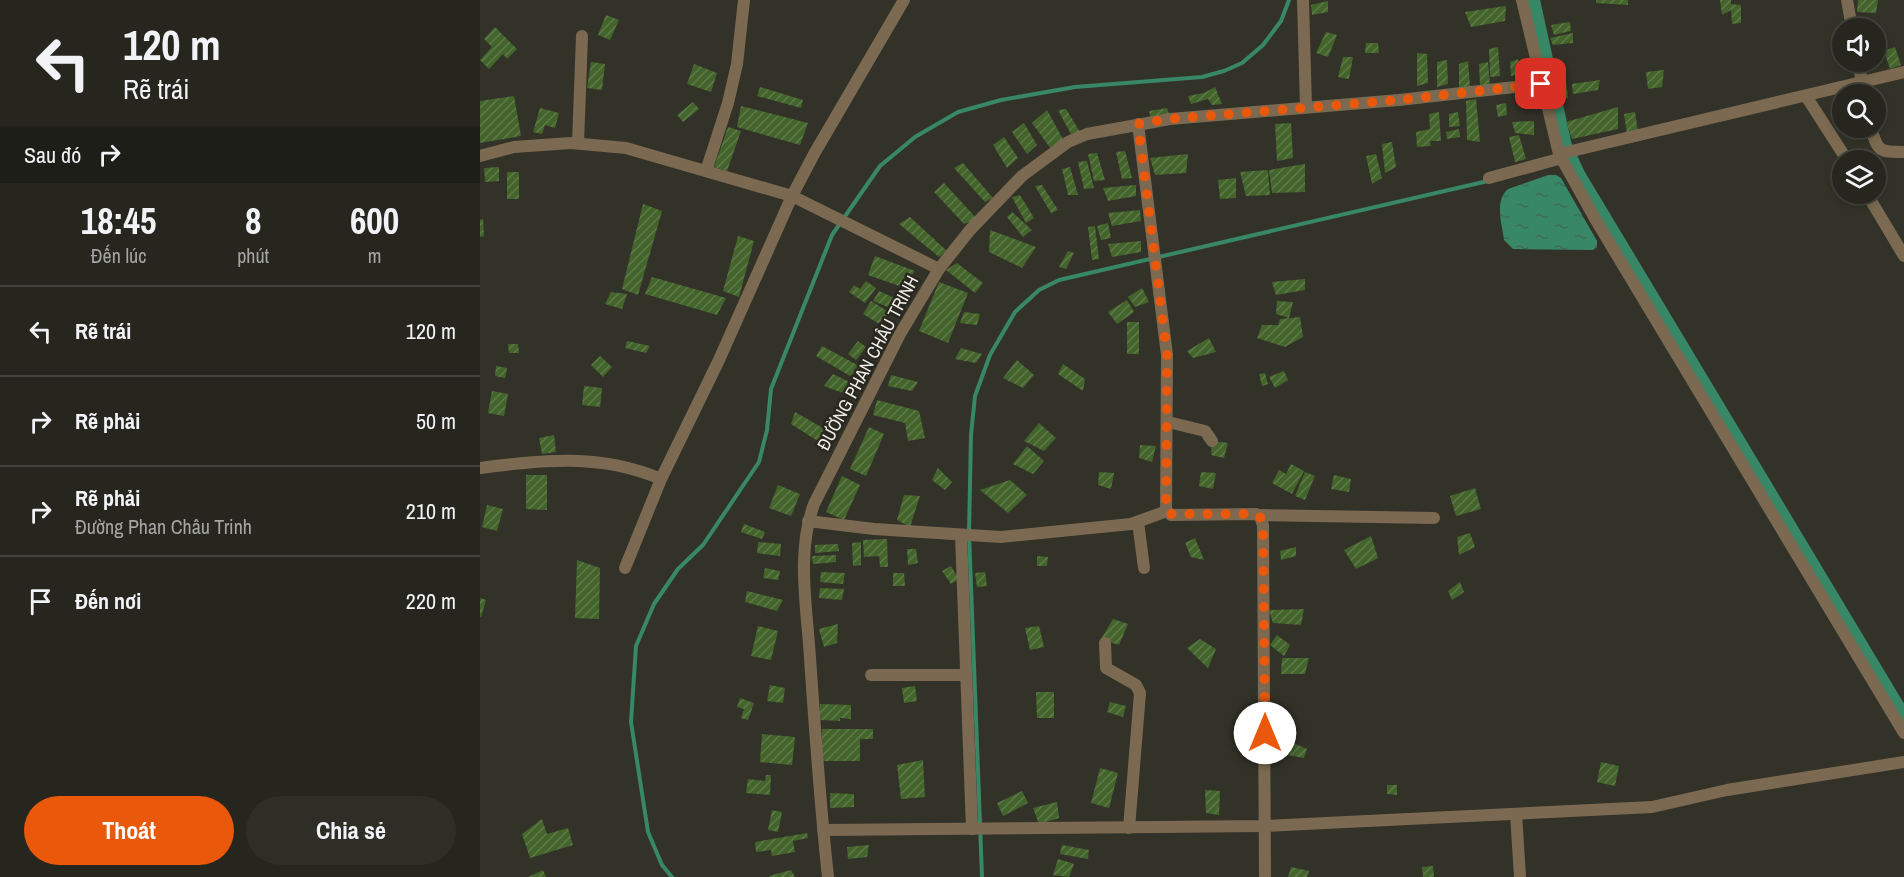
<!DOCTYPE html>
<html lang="vi">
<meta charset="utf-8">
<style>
:root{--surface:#26261e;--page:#2e2e27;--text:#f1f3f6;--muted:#a4a5a4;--line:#42433c;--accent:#ea580c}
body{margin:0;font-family:"Archivo Narrow",sans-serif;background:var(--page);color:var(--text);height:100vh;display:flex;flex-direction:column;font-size:22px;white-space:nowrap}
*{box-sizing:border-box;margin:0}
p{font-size:20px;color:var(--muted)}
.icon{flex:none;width:33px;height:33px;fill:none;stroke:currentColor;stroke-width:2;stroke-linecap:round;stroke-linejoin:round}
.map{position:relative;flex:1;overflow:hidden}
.sheet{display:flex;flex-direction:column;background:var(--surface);width:480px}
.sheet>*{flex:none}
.top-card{background:#26261e;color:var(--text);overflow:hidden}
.buttons{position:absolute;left:1352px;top:18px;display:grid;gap:12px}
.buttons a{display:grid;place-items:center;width:54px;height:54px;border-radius:50%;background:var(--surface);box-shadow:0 3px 9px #0003,0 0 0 2px var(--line);font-size:30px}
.pin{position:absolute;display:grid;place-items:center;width:51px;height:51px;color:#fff;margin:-26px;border-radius:12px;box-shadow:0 3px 9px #0006}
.me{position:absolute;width:66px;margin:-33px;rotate:0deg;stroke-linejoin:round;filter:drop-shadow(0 0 4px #0008)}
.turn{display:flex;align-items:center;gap:21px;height:126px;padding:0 24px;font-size:27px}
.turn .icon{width:78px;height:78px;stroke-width:2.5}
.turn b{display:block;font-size:42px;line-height:51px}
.then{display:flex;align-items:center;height:57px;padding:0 24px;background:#0003;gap:12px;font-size:22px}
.eta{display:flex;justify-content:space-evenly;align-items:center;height:102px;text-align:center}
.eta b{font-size:36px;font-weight:700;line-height:42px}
.cta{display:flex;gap:12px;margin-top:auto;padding:12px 24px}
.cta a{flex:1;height:69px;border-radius:36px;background:var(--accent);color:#fff;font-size:24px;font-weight:700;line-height:69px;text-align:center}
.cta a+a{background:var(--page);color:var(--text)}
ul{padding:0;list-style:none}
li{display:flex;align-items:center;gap:18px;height:90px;padding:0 24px;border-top:2px solid var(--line)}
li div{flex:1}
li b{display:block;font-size:22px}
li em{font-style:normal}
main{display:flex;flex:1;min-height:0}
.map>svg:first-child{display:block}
.water{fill:url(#water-ripples)}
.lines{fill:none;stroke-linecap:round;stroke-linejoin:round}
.stream{stroke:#388766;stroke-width:4}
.canal{stroke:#388766;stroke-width:14}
.building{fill:url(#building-hatch)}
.street{stroke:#7b6a51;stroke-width:12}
.route{stroke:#ea580c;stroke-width:10;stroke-dasharray:0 18}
.labels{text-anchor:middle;stroke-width:5;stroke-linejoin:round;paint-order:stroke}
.street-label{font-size:18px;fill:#f0efe9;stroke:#29281f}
</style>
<main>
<section class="sheet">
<div class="top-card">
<div class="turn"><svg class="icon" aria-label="left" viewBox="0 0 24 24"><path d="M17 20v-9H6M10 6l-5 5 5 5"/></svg><div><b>120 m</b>Rẽ trái</div></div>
<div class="then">Sau đó<svg class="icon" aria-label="right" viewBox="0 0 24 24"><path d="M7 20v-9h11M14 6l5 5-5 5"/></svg></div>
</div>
<div class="eta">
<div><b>18:45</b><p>Đến lúc</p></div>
<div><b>8</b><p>phút</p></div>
<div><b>600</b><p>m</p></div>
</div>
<ul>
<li><svg class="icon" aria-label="left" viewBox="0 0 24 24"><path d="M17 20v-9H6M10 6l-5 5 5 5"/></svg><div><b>Rẽ trái</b></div><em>120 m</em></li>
<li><svg class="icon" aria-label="right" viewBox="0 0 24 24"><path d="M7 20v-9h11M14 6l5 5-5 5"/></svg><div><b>Rẽ phải</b></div><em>50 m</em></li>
<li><svg class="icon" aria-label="right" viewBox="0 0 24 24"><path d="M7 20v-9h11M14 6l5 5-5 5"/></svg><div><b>Rẽ phải</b><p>Đường Phan Châu Trinh</p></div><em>210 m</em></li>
<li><svg class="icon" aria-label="arrive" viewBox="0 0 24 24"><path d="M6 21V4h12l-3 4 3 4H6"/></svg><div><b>Đến nơi</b></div><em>220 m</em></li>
</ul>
<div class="cta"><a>Thoát</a><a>Chia sẻ</a></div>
</section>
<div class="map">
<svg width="1424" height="877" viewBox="0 0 1424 877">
<defs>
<pattern id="water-ripples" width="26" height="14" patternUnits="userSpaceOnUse" patternTransform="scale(1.5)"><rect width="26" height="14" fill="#388766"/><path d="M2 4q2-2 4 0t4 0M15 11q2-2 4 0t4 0" fill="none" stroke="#3f6b58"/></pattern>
<pattern id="building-hatch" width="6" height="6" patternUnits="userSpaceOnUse" patternTransform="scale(1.5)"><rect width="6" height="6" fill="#43642b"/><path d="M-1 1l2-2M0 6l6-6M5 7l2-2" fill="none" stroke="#5e7a4a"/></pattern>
</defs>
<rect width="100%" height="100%" fill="#333228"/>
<!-- water -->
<path class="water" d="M1068,175H1076L1081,178L1117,241V247L1113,250L1033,249L1024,240C1022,224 1014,201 1028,189Z"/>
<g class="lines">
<!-- stream -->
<g class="stream">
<path d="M192,877L182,865L168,832L151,722L156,646L174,604L198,569L223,545L279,462L287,430L291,389L352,235L400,166L435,137L478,112L521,100L595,87L722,77L744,71L762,63L783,45L801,21L809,0"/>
<path d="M502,877L489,533L491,435L495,396L510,355L535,312L559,290L579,280L1008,181"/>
</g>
<!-- canal -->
<path class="canal" d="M1053,0L1085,146L1098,174L1424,717"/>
</g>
<!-- building -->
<g class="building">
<path d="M1116,0H1148V5L1116,3Z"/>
<path d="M1240,0H1251V4L1261,5V23L1252,24L1251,10L1242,15Z"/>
<path d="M1378,0H1398L1396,13L1377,12Z"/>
<path d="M848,1V12L832,15L831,5Z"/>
<path d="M1026,6L1025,21L991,27L985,12Z"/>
<path d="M126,15L139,20L130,40L118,35Z"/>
<path d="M1090,22L1091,31L1074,35L1071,25Z"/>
<path d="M15,27L37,49L27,59L23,54L9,69L0,60L12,47L4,39Z"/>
<path d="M846,32L857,35L848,57L836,53Z"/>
<path d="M1093,33V43L1073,45L1070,38Z"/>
<path d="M886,43H898L899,53H885Z"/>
<path d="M1018,47L1020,76L1010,77L1009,49Z"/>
<path d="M1415,47L1421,65L1410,69L1404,51Z"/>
<path d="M937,53L947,54L948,83L937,86Z"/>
<path d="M863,57H873L869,79L858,77Z"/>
<path d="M1038,59L1040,75L1031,76L1030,62Z"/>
<path d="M967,60L968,84L957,87V62Z"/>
<path d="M988,61L990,86L979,88V64Z"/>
<path d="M111,62L125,64L122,90L107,88Z"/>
<path d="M1008,62L1010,86L1000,85L999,64Z"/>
<path d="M214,64L237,73L231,92L207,84Z"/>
<path d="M1184,70L1182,87L1168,89L1166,72Z"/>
<path d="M1120,80L1118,90L1093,94L1092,84Z"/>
<path d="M1086,82L1088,98L1079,99L1078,85Z"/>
<path d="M280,87L323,100L321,108L277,96Z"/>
<path d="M735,87L742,104L732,105L728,99L711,104L708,96L724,93Z"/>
<path d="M34,96L41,136L0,143V101Z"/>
<path d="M996,99L1000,142L987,140L986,101Z"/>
<path d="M213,102L219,109L203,122L197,115Z"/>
<path d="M1026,103L1027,115L1018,117L1016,105Z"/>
<path d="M261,106L328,123L320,145L257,127Z"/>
<path d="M1138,107V129L1092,139L1086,122Z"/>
<path d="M60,108L79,113L75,128L65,125L62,134L53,132Z"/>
<path d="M687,108L689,114L671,119L669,111Z"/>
<path d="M586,109L600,132L592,136L578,110Z"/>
<path d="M567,110L584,141L571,149L552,123Z"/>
<path d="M959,112L961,141H950L951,146L937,147L936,132L950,129L949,114Z"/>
<path d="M978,112L980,126L969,127V114Z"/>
<path d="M1155,112L1158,132L1147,134L1144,114Z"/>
<path d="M1054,121V135L1035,133L1032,122Z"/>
<path d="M544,123L557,145L547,154L532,132Z"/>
<path d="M811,123L813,158L797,161L795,124Z"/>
<path d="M248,127L261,131L247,171L234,167Z"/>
<path d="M979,129L980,137L967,139L966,132Z"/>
<path d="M1039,135L1046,159L1035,162L1029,137Z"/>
<path d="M524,137L538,158L527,168L513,145Z"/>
<path d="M912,142L916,167L905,173L902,144Z"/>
<path d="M645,151L652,178L642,179L636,152Z"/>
<path d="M617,153L625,180L614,181L608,154Z"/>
<path d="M708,154L706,173L675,175L670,158Z"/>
<path d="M896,154L902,178L892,184L886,156Z"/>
<path d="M607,161L614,188L604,189L598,162Z"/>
<path d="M483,163L513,198L505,202L474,168Z"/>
<path d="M825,164V192L792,193L789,170Z"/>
<path d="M19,167V181L5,182L4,168Z"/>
<path d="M590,167L598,195H588L582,169Z"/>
<path d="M788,170L790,195L766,196L760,172Z"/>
<rect x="27" y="172" width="12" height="27"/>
<path d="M756,178V198L740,199L738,180Z"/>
<path d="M464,183L497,219L484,224L454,192Z"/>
<path d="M562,185L578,210L571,213L555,186Z"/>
<path d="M656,185V196L628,201L623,188Z"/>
<path d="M540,195L554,218L546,223L532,197Z"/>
<path d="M163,204L182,211L158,295L142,289Z"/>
<path d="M660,210L661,221L632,226L628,213Z"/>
<path d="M532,212L552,230L543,237L527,217Z"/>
<path d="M430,217L467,251L459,257L419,224Z"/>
<path d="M3,219L4,236L0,237V220Z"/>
<path d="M628,223L631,238L621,240L617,226Z"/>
<path d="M615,226L619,259L612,260L608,227Z"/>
<path d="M510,230L556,247L542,268L509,252Z"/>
<path d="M258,236L274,241L259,297L243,291Z"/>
<path d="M661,241V252L632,257L628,244Z"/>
<path d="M588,251L594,253L586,269L579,267Z"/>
<path d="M395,256L435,271L422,287L388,275Z"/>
<path d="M477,263L503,283L495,293L466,270Z"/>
<path d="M172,277L246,298L237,315L165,294Z"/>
<path d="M825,279V290L796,295L792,282Z"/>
<path d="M386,281L396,288L385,303L369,292L374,285L380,289Z"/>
<path d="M459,282L488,293L468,343L439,331Z"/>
<path d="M662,288L669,302L655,307L648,297Z"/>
<path d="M399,291L421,301L415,310L393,301Z"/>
<path d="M131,292L147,294L142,309L125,304Z"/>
<path d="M647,300L654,312L637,324L628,312Z"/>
<path d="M391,301L409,312L401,325L383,314Z"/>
<path d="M797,301L813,302L809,318L796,314Z"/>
<path d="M484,312L500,314L497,325L480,323Z"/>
<path d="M820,317L823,337L805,347L777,338L782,325H798L800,319Z"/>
<rect x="647" y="322" width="12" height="32"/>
<path d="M729,338L736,352L713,358L707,351Z"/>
<path d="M147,341L170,346L166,353L145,348Z"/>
<path d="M378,341L386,347L376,360L368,354Z"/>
<path d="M28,344H38L39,353H29Z"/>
<path d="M342,346L381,367L370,376L336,356Z"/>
<path d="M481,348L502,354L496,363L475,359Z"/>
<path d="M120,356L132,367L123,377L111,365Z"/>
<path d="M537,360L554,375L543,388L523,378Z"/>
<path d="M583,364L605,379L603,391L578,374Z"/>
<path d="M16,366L27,368L25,378L15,376Z"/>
<path d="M804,371L808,380L795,388L789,377Z"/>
<path d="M785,373L788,384L782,386L779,374Z"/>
<path d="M353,374L374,384L368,395L344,386Z"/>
<path d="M411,375L438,382L432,391L408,386Z"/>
<path d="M104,386L122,388L120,407L102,405Z"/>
<path d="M12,391L28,394L24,416L8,413Z"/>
<path d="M397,400L439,411L445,438L428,441L425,423L393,415Z"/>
<path d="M315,412L348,431L341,443L311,424Z"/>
<path d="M559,423L576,438L564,451L544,441Z"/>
<path d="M389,427L404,434L386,476L370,469Z"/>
<path d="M74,435L76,452L62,454L59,438Z"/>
<path d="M732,441L748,443L744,458L731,455Z"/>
<path d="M660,445L676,446L672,462L659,458Z"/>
<path d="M547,446L564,461L553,474L533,464Z"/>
<path d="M811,464L824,471L812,494L792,483L799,470L806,474Z"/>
<path d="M458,468L472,482L465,490L452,480Z"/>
<path d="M619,472L634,473L631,489L618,485Z"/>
<path d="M721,472L736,473L733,489L719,486Z"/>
<path d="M825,472L835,476L825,500L815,496Z"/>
<path d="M46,475H67V510L46,509Z"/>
<path d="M854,475L871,479L869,492L851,489Z"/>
<path d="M362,476L380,485L364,520L346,512Z"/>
<path d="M530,480L547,495L528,513L500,490Z"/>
<path d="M298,485L320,494L311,516L289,508Z"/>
<path d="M995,488L1001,509L976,516L970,496Z"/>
<path d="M424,495L440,496L430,527L417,520Z"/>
<path d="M7,505L23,509L17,531L2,527Z"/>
<path d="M264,524L285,532L282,539L261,532Z"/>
<path d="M990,533L995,547L979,555L977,537Z"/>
<path d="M891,536L898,558L876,569L864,550Z"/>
<path d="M715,538L724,560L711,557L705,543Z"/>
<path d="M407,539L408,567H400L399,556L384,557L383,540Z"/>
<path d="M278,542L301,544L300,556L277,553Z"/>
<path d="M381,542V565L373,566L372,543Z"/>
<path d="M358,544L359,551L335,553V545Z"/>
<path d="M816,547V556L801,560L800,551Z"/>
<path d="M427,549H436L438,563L428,565Z"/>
<path d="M356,555V562L333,564L332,556Z"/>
<path d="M557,556L568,557L567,566H557Z"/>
<path d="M97,560L120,568L119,619L95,618Z"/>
<path d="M471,566L479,579L471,584L462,571Z"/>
<path d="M285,568L300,571L298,580L283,578Z"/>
<path d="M341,572L365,573L363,584L340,582Z"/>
<path d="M505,572L507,586L497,587L495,573Z"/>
<path d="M413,573H424L425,586H413Z"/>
<path d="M980,582L984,592L972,600L968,591Z"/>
<path d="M340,588L364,589L362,600L339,598Z"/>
<path d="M267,591L303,600L297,611L265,602Z"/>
<path d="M0,598L6,600L1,617H0Z"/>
<path d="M824,609L821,625L793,623L789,610Z"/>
<path d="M633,619L648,624L639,645L621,639Z"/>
<path d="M358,624L357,643L344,647L339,629Z"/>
<path d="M278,626L298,631L291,660L271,656Z"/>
<path d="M559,626L564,647L550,650L545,628Z"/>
<path d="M797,635L810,645L804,656L790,645Z"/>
<path d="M720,639L736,649L728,668L707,648Z"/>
<path d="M802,658H829L825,674H801Z"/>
<path d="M290,685L305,688L303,703L287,701Z"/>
<path d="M435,686L437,701L424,703L422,688Z"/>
<path d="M556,692H574V718H557Z"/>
<path d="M260,698L274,703L268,720L261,718L264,709L257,707Z"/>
<path d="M630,702L646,706L643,717L627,712Z"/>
<path d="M340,704L371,705V719L360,718V721L339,720Z"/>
<path d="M342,729H393V739H380V761H342Z"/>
<path d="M282,734L315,737L312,765L280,762Z"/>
<path d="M809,741L827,749L824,758L807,755Z"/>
<path d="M443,760L445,797L421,799L417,765Z"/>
<path d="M1121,762L1139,766L1135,786L1117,782Z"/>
<path d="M620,768L638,773L629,808L611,803Z"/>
<path d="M286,775H291L290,795L266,793L268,779L285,781Z"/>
<path d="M907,785H917V795L907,794Z"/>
<path d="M725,790L740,791L739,815L726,813Z"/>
<path d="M542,791L548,803L523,816L517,803Z"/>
<path d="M350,793L374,794V807L350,808Z"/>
<path d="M577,802L579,818L559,824L553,808Z"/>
<path d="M292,810L302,812L298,832L288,830Z"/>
<path d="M62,819L67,834L88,828L93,845L50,858L42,834Z"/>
<path d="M327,833L328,838L313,841L315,852L292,856L291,850L276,852L275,842Z"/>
<path d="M389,845L387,857L368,859L367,847Z"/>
<path d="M582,845L609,850L608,859L580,854Z"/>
<path d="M578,859L594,864L589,877L573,875Z"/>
<path d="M953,866L954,877H943L942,867Z"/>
<path d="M811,867L829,871L827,877H808Z"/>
<path d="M63,870L66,877H48Z"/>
<path d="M311,870L315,877H289V876Z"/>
</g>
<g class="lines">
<!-- street -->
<g class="street">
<path d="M823,0L826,107"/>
<path d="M1042,0L1079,154L1117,222L1424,733"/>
<path d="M1367,0L1372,28"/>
<path d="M1378,62L1382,82"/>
<path d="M1326,96L1367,160"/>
<path d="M658,124L687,355L686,510L691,515L776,514L780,517L783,525L785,877"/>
<path d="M1391,128C1398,152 1399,152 1424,152"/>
<path d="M98,143L102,36"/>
<path d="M1079,154L1424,72"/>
<path d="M0,156L34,147L91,143L146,148L312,196L459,269"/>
<path d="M226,171L248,103L257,64L264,0"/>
<path d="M1009,178L1082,158"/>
<path d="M1387,194L1424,256"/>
<path d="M688,422L725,431L732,441"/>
<path d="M0,468C63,460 120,453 181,479"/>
<path d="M778,515L954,518"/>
<path d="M328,521L394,529L521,537L651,524L687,511"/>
<path d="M658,522L664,568"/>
<path d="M481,535L492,829"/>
<path d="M145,568L181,479L239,360L312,196L334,154L424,0"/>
<path d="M625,643L626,668L656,685L660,693L649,828"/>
<path d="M391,675H486"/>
<path d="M1036,814L1040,877"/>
<path d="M343,830L785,826L1172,807L1247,790L1424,762"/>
<path d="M348,877C340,804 335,731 330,658C327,608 316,552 334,504L420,334L459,269L490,230L542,176L588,142L607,134L690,119L919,100L1061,84"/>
</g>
</g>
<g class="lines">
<!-- route -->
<path class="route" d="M785,733L783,525L780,517L776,514H691L686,510L687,355L658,124L690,119L919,100L1061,84"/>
</g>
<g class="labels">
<!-- street labels -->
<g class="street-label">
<text transform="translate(388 363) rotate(-62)" y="6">ĐƯỜNG PHAN CHÂU TRINH</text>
</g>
</g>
</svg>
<div class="buttons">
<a><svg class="icon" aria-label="sound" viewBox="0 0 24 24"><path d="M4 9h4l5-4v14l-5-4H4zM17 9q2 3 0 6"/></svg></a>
<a><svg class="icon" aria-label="search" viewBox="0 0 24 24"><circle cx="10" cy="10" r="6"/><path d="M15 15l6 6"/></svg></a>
<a><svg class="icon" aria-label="layers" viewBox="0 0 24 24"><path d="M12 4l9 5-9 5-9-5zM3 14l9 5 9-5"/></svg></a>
</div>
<div class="pin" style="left:1061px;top:84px;background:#d93025"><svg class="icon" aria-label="arrive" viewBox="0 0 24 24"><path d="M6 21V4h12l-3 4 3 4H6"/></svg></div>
<svg class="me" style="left:785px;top:733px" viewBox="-20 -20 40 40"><circle r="19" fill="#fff"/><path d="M0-13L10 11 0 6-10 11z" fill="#ea580c"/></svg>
</div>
</main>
